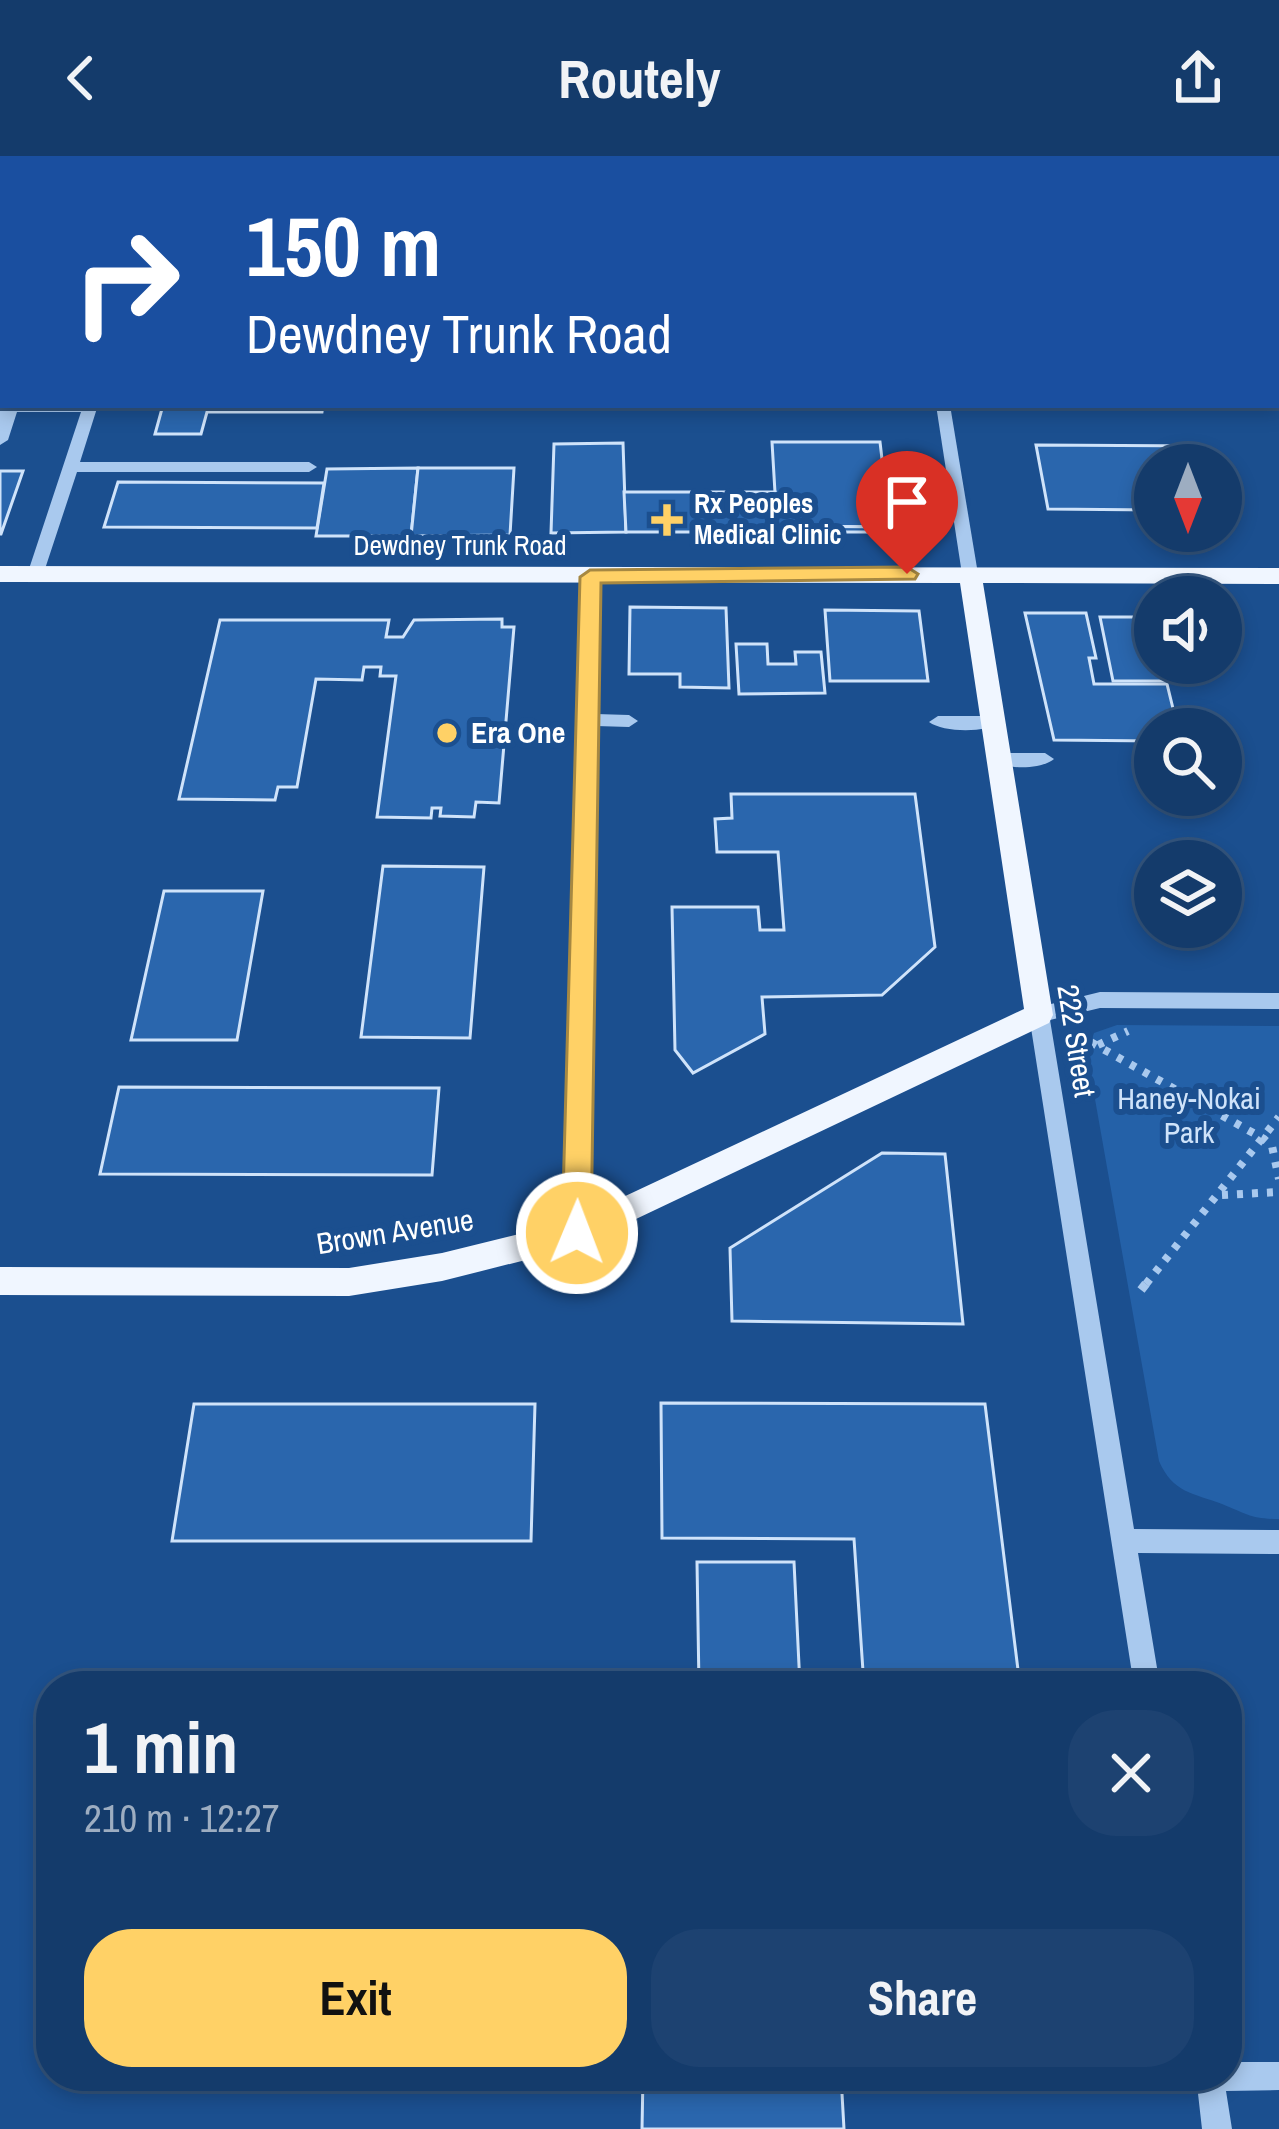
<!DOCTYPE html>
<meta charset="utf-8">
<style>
:root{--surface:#143b6b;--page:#1d4271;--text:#f1f3f6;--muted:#9dadc1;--line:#33557e;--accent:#ffd166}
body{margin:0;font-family:"Archivo Narrow",sans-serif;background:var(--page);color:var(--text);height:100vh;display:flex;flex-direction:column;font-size:45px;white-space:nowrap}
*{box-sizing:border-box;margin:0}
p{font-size:39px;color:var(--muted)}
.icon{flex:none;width:66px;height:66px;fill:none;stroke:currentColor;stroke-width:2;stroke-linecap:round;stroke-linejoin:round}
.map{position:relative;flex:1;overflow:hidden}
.drawer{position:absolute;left:36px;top:1515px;width:1206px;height:420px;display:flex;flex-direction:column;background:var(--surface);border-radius:48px;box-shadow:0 6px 18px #0003,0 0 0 3px var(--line)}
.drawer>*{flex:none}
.banner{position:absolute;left:0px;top:0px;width:1281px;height:252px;box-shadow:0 6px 18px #0003,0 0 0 3px var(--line);background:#1a4fa0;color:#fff;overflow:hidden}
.needle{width:78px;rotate:180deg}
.tools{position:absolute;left:1134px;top:288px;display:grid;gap:24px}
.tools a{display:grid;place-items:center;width:108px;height:108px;border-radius:50%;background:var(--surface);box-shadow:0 6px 18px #0003,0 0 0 3px var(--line);font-size:60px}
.pin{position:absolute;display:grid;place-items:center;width:102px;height:102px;color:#fff;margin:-123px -51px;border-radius:50% 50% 50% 0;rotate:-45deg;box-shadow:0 0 12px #0007}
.pin .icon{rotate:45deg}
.me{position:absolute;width:132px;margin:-66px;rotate:1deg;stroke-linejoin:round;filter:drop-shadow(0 0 9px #0008)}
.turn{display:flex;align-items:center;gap:42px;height:252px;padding:0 48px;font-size:54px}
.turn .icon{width:156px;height:156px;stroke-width:2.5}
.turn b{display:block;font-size:84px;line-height:102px}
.round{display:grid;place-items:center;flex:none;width:126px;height:126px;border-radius:48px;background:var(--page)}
.head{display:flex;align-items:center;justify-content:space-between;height:204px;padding:0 48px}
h1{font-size:72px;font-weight:700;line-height:90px}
.primary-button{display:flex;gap:24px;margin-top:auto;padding:24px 48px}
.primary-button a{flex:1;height:138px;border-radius:48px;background:var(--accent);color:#111;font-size:48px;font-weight:700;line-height:138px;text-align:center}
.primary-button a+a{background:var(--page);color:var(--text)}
header{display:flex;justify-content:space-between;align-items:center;height:156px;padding:0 48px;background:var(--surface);font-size:54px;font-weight:700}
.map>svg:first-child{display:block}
.green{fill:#2461a8}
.building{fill:#2a66ad;stroke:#cfe3fa;stroke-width:3}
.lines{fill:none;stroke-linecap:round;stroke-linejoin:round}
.path-far1{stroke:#a9c9ee;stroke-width:8;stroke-dasharray:6 9;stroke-linecap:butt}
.path{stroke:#a9c9ee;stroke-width:9;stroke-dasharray:8 10;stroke-linecap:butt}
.minor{fill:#a9c9ee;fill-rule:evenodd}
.major{fill:#f0f6ff;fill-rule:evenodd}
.route{fill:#ffd166;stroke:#a68842;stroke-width:3}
.poi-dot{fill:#ffd166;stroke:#1b4f8f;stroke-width:4.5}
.labels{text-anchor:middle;stroke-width:12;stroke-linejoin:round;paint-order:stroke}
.far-poi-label{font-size:27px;font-weight:bold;fill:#fff;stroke:#1b4f8f;text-anchor:start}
.far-street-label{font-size:27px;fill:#fff;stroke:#1b4f8f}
.poi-label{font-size:30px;font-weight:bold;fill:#fff;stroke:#1b4f8f;text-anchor:start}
.street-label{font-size:30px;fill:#fff;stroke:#1b4f8f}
.park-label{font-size:30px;fill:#cfe3fa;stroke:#1b4f8f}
</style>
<header><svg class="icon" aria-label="back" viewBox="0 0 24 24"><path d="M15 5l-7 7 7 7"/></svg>Routely<svg class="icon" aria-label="share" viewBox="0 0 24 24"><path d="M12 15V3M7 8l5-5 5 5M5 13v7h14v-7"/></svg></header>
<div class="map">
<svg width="1279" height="1973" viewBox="0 0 1279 1973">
<rect width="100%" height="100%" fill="#1b4f8f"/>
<!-- green -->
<path class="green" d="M1117,869L1279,870V1363C1251,1363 1247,1358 1222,1348C1193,1337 1173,1337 1159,1305L1087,898L1094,877Z"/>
<!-- building -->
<g class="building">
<path d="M163,249H323L322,256H207L201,278H155Z"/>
<path d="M772,286H880L890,371L777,370Z"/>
<path d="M623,287L626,376L551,377L554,288Z"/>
<path d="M1036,289L1204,290L1209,309H1155V354L1048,353Z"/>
<path d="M418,312L411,380H316L327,313Z"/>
<path d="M418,312H514L510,379L411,380Z"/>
<path d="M0,315H23L1,378H0Z"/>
<path d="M118,326L324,327L317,372L104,371Z"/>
<path d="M624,336H775L777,370L890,371L886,336H899L904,371L898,376H626Z"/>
<path d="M630,451L726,452L729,532L680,531V518H629Z"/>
<path d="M825,454L919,455L928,525H830Z"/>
<path d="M1025,457H1086L1096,502H1089L1094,528H1167L1178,573H1155V585L1054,584Z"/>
<path d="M1100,461H1155V507H1168L1173,525H1113Z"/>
<path d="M502,463V471H514L499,647L476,646L474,661L440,660L441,652H432L431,662L377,661L396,520H380L381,511H364L362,524L316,523L297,631H278L275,644L179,643L220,464H389L386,481H403L414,464Z"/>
<path d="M736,488H767L768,508H796L795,496H821L825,537L739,538Z"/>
<path d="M731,638H915L935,791L882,839L762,841L765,878L693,917L675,894L672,751H758L760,774H784L778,696H717L715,663L732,662Z"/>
<path d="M383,710L484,711L470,882L361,881Z"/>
<path d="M164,735H263L237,884H131Z"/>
<path d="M119,931L439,932L432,1019L100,1018Z"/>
<path d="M882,997L945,998L963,1168L732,1165L730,1092Z"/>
<path d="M661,1247L985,1248L1020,1530H864L854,1383L662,1382Z"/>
<path d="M194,1248H535L531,1385H172Z"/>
<path d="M697,1406H794L800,1530H699Z"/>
<path d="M643,1920H841L844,1973H642Z"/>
</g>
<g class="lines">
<!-- path-far1 -->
<g class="path-far1">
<path d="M1078,879L1264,983L1272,990L1279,1023"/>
<path d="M1098,889L1128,875"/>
<path d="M1222,1039L1279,1036"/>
<path d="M1146,1128L1279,961"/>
</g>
<!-- path -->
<path class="path" d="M1141,1134L1148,1125"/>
<!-- minor -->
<g class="minor">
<path d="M0,0H413L416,3L0,5Z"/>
<rect x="675" y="0" width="12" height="3"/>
<path d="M895,0H907L908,3H896Z"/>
<path d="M1218,0H1235L1237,3H1220Z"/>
<path d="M1279,0V8H1278V3H1272Z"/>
<path d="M3,107V121H1L0,108Z"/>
<path d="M0,248L98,249L80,306H309L317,311L309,316H77L43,419L35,424L27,419L81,256H17L8,284L0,289Z"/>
<path d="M936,249H950L978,418L970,423L962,418Z"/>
<path d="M590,415L598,420L596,558L629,559L638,565L629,571L596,570L588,1077L585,1084L577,1087L569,1084L566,1077L582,420Z"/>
<path d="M938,560H993L1002,566C987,577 944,577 929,566Z"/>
<path d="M999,597H1045L1054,603C1041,614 1003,614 990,603Z"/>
<path d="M1100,836L1279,837V853L1100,852L1050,864L1134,1373L1279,1374V1398L1138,1397L1160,1530H1134L1029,859L1039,851Z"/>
<path d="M1227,1906H1279V1934L1226,1935L1232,1973H1202L1196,1920H1227Z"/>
</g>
<!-- major -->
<path class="major" d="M0,410L1279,412V428L983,427L1053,859L1049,867L577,1091L442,1125L349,1140L0,1139V1111L349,1112L442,1097L572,1065L1024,853L960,427L0,426Z"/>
</g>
<!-- route -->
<path class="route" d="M907,411L918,418L915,423L601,427L591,1077L587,1085L577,1089L567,1085L562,1077L580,421L590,414Z"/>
<!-- markers -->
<g class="poi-dot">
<path d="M661 346h12v12h12v12h-12v12h-12v-12h-12v-12h12z"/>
<circle cx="447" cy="577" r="12"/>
</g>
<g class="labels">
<!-- far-poi labels -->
<g class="far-poi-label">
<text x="694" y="357">Rx Peoples<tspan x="694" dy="31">Medical Clinic</tspan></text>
</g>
<!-- far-street labels -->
<g class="far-street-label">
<text x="460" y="399">Dewdney Trunk Road</text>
</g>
<!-- poi labels -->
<g class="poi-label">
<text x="471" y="587">Era One</text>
</g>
<!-- street labels -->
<g class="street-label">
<text transform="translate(1076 885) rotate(81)" y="10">222 Street</text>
<text transform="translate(395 1076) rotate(-9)" y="10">Brown Avenue</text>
</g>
<!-- park labels -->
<g class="park-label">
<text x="1189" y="953">Haney-Nokai<tspan x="1189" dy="34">Park</tspan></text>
</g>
</g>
</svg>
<div class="tools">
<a><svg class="needle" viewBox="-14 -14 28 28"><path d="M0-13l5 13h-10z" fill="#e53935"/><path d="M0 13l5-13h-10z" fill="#9dadc1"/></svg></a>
<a><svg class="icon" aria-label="sound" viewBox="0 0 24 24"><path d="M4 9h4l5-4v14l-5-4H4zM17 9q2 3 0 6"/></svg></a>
<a><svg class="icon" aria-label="search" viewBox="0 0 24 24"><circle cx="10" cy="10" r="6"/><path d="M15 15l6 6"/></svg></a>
<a><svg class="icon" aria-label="layers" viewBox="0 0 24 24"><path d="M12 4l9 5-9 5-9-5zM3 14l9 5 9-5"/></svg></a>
</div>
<div class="pin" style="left:907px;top:418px;background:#d93025"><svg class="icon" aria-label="arrive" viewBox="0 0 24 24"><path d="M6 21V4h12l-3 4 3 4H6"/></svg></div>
<svg class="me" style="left:577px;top:1077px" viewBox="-20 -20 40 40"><circle r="17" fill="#ffd166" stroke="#fff" stroke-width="3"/><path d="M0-11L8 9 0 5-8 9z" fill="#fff"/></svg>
<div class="banner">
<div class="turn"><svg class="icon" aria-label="right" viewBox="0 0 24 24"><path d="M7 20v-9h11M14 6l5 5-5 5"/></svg><div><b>150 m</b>Dewdney Trunk Road</div></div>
</div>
<section class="drawer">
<div class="head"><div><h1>1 min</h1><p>210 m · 12:27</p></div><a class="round"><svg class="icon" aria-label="close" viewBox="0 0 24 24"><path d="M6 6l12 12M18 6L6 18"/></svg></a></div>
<div class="primary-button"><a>Exit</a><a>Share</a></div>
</section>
</div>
